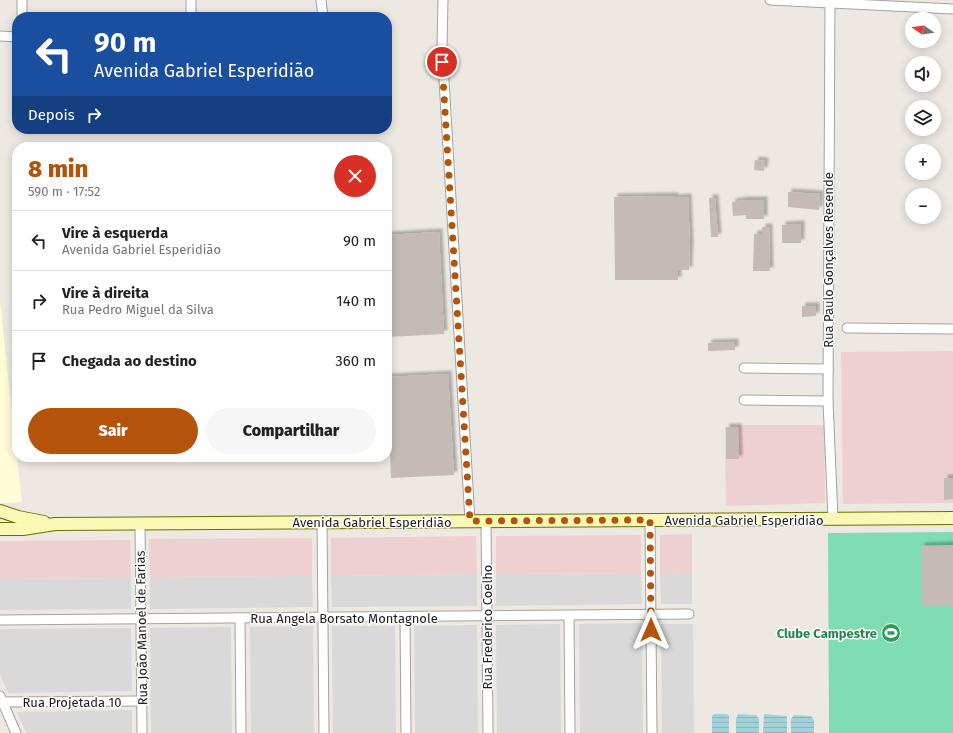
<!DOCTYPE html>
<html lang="pt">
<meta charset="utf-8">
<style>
:root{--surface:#fff;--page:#f6f6f6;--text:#202124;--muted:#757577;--line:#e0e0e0;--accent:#b45309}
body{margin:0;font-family:"Fira Sans",sans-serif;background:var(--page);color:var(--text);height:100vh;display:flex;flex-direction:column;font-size:15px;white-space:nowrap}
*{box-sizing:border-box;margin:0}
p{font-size:13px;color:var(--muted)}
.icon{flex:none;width:22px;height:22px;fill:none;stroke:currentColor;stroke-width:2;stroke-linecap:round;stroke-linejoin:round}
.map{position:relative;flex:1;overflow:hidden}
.details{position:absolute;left:12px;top:142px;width:380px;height:320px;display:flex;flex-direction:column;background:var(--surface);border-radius:16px;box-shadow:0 2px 10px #0003}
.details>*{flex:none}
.top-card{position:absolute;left:12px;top:12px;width:380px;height:122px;border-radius:16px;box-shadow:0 2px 10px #0003;background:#1a4fa0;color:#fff;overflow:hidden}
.needle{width:26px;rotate:283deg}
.fabs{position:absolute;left:905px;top:12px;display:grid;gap:8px}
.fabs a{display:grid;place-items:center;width:36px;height:36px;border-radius:50%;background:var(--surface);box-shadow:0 2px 10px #0003;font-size:20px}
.pin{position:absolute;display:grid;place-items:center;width:34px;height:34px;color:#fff;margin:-17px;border:2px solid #fff;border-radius:50%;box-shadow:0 1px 4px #0007}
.me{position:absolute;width:44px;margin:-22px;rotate:0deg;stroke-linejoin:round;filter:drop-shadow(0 0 3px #0008)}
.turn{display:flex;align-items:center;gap:14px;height:84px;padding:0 16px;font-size:18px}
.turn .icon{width:52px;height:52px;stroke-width:2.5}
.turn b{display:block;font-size:28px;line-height:34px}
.then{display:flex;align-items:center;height:38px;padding:0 16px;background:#0003;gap:8px;font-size:15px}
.round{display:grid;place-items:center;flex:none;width:42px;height:42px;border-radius:21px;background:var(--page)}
.overview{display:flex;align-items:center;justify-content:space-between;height:68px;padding:0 16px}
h1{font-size:24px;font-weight:800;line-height:30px;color:var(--accent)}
.primary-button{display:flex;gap:8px;margin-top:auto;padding:8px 16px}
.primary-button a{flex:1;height:46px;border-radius:24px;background:var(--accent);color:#fff;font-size:16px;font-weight:800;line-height:46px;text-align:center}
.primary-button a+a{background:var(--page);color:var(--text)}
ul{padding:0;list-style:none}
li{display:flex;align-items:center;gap:12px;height:60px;padding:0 16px;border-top:1px solid var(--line)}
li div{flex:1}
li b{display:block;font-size:15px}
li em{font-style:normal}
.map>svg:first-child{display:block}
.residential{fill:#dad9d9}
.commercial{fill:#efd0d0}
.education{fill:#fffdd8}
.pitch{fill:#7fddb3}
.water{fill:url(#water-rules)}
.building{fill:#c5bab5;filter:url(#shadow)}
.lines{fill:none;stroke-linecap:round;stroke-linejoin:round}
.minor-casing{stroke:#a3a3a3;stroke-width:11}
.secondary-casing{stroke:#6a7005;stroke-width:14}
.minor{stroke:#fff;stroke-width:9}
.secondary{stroke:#f9f8b4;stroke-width:12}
.route{stroke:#b45309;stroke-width:7;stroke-dasharray:0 12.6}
.labels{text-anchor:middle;stroke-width:3;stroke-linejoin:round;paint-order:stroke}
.street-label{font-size:13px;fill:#1c1c1c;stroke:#fff}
.leisure-label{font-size:13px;font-weight:bold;fill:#27864d;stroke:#fff;text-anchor:end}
</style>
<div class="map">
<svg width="953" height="733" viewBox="0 0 953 733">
<defs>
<pattern id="water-rules" width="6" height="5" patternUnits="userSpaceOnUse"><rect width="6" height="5" fill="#a1d1db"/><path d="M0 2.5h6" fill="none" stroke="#8ab3bb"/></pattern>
<filter id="shadow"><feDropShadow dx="3.5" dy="-3.5" stdDeviation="1" flood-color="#0004"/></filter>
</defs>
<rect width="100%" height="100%" fill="#ede8e1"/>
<!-- residential -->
<g class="residential">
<path d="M692,572V604H661L660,573Z"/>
<path d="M641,573L642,604L496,606V574Z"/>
<path d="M477,574V606L332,607L331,576Z"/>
<path d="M312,576L313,607L150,609V577Z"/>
<path d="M131,578V609L0,610V579Z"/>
<path d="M642,623L643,733H580L579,624Z"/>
<path d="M560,624L561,733H497L496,625Z"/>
<path d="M661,624H693L694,733H662Z"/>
<path d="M477,625L478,733H415L414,626Z"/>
<path d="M313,626L314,733H251L250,627Z"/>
<path d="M332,626H395L396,733H333Z"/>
<path d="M231,627L232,733H151L150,628Z"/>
<path d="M131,628L132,691L8,693L0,674V629Z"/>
<path d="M132,710V733H26L17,712Z"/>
</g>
<!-- commercial -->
<g class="commercial">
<path d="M953,351V503L843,504L841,352Z"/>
<path d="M738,425H824L825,503L726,506L725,427H737Z"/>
<path d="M692,534V572L660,573V535Z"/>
<path d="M641,535V573L496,574V536Z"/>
<path d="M476,536L477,574L331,576V538Z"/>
<path d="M312,538V576L150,577L149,539Z"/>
<path d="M130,540L131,578L0,579V541Z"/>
</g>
<!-- education -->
<path class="education" d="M0,302L17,457L22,502L0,503Z"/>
<!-- pitch -->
<path class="pitch" d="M953,532V733H829L828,533Z"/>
<!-- water -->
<g class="water">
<path d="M714,714H727L729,716V733H712V716Z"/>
<path d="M738,714L756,715L759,719V733H736V719Z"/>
<path d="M764,714L787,716V733H763Z"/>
<path d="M794,715L811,716L814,720V733H791V719Z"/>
</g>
<!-- building -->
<g class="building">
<path d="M755,160L765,161L764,171L754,170Z"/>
<path d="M788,192L820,194L819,210L788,207Z"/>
<path d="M675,196V198L688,197L690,244L689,270H678V280H615L614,197Z"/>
<path d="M709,198H715L718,237H711Z"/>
<path d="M745,200H764V219H746V215L733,216L732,202Z"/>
<path d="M801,224V243H782V225Z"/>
<path d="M762,227H769L770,271H753L754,234H762Z"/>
<path d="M439,232L444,334L387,337V235Z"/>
<path d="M802,306H816V316L802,317Z"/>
<path d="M735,342V350L708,351V343Z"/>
<path d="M448,374L454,475L391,478L387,377Z"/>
<path d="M726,427H738L739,459H726Z"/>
<path d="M944,478H953V499L944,500Z"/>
<path d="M953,545V605L922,606L921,546Z"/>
</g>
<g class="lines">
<!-- minor casing -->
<g class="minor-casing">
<g id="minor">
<path d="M22,0V17"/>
<path d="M321,0L323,17"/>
<path d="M443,0L442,46L470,521"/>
<path d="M770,0L953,9"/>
<path d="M830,0L828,401L833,519"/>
<path d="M191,17V0"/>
<path d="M0,36L17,37"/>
<path d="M847,328L953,329"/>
<path d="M744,368L828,369"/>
<path d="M744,400L828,401"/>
<path d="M650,520L652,733"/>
<path d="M486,521L488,733"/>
<path d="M322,522L324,733"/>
<path d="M140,523L142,733"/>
<path d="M569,616L570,733"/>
<path d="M405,617L406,733"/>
<path d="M240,618L241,733"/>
<path d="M0,620L689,614"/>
<path d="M0,696L16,733"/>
<path d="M3,702L141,701"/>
</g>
</g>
<!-- secondary casing -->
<g class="secondary-casing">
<g id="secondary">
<path d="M0,511L18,517L44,522"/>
<path d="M0,529H23L55,524L953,518"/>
</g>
</g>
<!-- minor -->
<use href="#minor" class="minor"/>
<!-- secondary -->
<use href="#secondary" class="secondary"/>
</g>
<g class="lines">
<!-- route -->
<path class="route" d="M442,62L470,521L650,520L651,630"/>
</g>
<!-- icons -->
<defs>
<g id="stadium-disc" transform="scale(1)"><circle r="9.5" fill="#2e9e5b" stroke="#fff"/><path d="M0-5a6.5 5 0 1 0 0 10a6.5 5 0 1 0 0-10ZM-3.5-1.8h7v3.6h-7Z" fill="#fff"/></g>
</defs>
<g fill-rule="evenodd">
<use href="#stadium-disc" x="891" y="633"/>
</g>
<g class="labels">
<!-- street labels -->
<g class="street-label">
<text transform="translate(828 260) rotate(-90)" y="5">Rua Paulo Gonçalves Resende</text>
<text x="744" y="525">Avenida Gabriel Esperidião</text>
<text x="372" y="527">Avenida Gabriel Esperidião</text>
<text x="344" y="623">Rua Angela Borsato Montagnole</text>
<text transform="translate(487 627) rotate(-90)" y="5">Rua Frederico Coelho</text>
<text transform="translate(141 628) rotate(-91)" y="5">Rua João Manoel de Farias</text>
<text x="72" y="707">Rua Projetada 10</text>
</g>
<!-- leisure labels -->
<g class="leisure-label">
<text x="877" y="638">Clube Campestre</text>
</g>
</g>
</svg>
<div class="fabs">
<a><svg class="needle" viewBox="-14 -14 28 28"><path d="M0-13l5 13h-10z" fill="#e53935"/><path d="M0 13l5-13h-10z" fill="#757577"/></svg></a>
<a><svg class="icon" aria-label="sound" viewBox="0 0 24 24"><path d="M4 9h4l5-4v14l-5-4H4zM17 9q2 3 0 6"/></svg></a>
<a><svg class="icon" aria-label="layers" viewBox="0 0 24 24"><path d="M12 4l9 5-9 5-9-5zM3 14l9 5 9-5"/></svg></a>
<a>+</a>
<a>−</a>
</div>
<div class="pin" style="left:442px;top:62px;background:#d93025"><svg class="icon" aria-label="arrive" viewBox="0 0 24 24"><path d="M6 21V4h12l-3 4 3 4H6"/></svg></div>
<svg class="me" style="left:651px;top:630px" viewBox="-20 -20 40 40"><path d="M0-17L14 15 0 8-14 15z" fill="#b45309" stroke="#fff" stroke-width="4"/></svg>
<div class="top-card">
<div class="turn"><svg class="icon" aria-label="left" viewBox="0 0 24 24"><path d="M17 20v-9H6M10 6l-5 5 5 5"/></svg><div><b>90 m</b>Avenida Gabriel Esperidião</div></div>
<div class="then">Depois<svg class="icon" aria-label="right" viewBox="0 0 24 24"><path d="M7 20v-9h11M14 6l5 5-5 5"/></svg></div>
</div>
<section class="details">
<div class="overview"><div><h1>8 min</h1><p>590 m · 17:52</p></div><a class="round" style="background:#d93025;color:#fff"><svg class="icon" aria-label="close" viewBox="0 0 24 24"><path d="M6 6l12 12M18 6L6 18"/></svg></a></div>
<ul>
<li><svg class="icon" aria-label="left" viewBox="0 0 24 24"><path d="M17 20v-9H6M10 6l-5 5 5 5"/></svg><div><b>Vire à esquerda</b><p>Avenida Gabriel Esperidião</p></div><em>90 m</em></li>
<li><svg class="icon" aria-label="right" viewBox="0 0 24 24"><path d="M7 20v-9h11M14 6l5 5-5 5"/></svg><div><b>Vire à direita</b><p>Rua Pedro Miguel da Silva</p></div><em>140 m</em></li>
<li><svg class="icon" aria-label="arrive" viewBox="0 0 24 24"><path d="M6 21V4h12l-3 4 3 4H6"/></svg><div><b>Chegada ao destino</b></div><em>360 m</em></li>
</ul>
<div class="primary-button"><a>Sair</a><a>Compartilhar</a></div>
</section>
</div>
